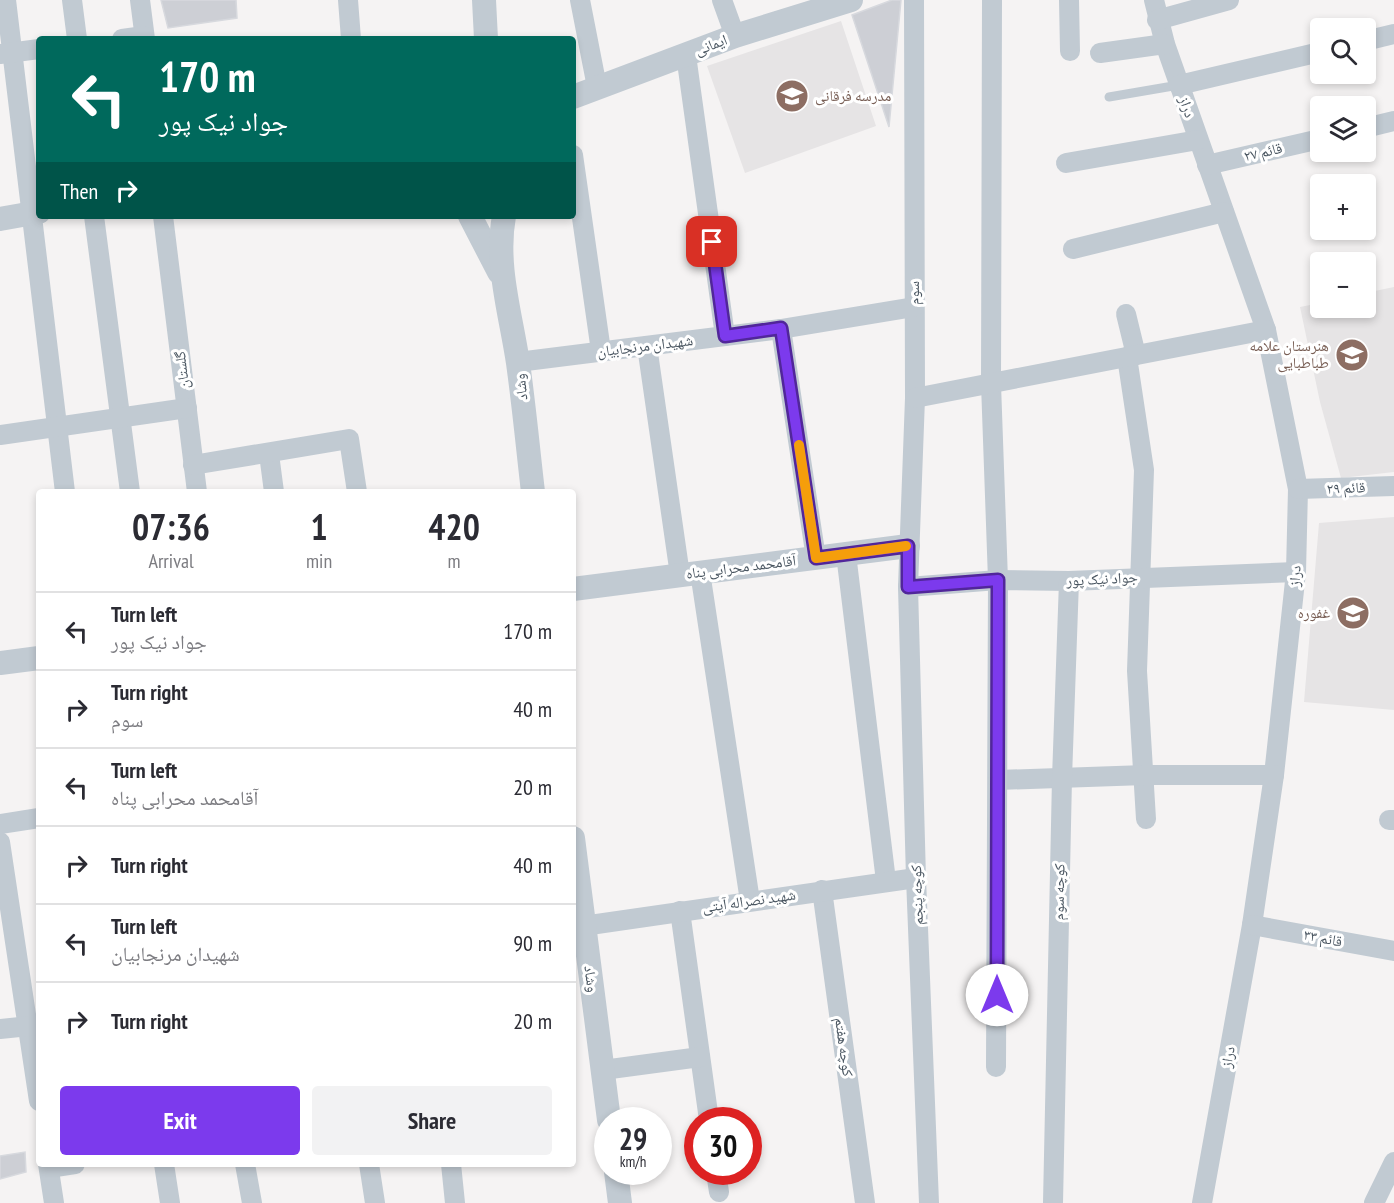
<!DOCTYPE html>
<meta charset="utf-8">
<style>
:root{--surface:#fff;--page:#f2f2f3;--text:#2b2b33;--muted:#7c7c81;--line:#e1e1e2;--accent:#7c3aed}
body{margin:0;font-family:"PT Sans Narrow","Noto Naskh Arabic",sans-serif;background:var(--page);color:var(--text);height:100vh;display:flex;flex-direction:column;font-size:22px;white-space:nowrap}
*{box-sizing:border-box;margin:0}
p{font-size:20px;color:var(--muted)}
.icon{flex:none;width:33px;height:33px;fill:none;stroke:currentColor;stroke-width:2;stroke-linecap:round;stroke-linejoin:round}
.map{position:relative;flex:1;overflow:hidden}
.panel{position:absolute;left:36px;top:489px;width:540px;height:678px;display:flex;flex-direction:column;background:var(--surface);border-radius:6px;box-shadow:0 3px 9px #0003}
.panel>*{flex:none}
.top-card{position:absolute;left:36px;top:36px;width:540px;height:183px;border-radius:6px;box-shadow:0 3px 9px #0003;background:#00695c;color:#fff;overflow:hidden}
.buttons{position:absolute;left:1310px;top:18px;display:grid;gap:12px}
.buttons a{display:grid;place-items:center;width:66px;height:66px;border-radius:6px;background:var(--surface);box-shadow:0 3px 9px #0003;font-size:30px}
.speed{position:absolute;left:594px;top:1107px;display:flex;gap:12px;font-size:30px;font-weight:700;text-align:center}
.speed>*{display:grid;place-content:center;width:78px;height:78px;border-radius:50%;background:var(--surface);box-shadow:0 3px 9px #0003;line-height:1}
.speed small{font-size:15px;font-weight:400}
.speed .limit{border:9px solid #d22;background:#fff;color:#111}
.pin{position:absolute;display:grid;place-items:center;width:51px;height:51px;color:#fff;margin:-26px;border-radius:12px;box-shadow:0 3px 9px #0006}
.me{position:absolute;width:66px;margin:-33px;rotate:0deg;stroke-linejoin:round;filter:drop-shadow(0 0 4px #0008)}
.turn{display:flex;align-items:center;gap:21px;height:126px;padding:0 24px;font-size:27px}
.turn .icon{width:78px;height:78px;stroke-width:2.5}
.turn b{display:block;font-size:42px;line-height:51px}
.then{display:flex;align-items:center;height:57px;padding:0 24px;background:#0003;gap:12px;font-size:22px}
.eta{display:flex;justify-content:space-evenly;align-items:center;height:102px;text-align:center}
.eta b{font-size:36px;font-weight:700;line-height:42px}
.button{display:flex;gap:12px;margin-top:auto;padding:12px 24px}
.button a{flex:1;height:69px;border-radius:6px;background:var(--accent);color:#fff;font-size:24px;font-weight:700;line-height:69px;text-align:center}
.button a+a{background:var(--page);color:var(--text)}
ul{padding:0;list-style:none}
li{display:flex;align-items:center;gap:18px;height:78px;padding:0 24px;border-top:2px solid var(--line)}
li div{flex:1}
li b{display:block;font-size:22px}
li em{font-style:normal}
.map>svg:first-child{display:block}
.education{fill:#e6e4e5}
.building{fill:#cdcfd5;stroke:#d7d9de;stroke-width:1.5}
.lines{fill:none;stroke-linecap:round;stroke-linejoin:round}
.service{stroke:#c1cad2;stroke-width:9}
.minor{stroke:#c1cad2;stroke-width:20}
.tertiary{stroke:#c1cad2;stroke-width:24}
.route-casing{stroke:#51269a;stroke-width:15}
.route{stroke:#7c3aed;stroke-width:10}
.slow{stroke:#f59e0b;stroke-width:10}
.labels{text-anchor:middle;stroke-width:6;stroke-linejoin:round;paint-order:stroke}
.street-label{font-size:15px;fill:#4a5661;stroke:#fff}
.education-label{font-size:15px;fill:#785e54;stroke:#fff;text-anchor:end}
</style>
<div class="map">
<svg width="1394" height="1203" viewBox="0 0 1394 1203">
<rect width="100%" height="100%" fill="#f5f3f3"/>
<!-- education -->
<g class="education">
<path d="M841,21L876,126L745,173L707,66Z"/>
<path d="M1394,287V472L1341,478L1320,402L1300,307L1320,303V308H1365V293Z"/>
<path d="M1394,517V710L1304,702L1319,523Z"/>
</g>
<!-- building -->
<g class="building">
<path d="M161,0H236L237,18L168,28Z"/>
<path d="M892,0H901L889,127L852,15Z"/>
<path d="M25,1152L26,1172L0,1179V1156Z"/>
</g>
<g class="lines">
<!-- service -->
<path class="service" d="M1109,97L1179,85"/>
<!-- minor -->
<g class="minor">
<path d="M6,0L65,492"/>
<path d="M72,0L77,39"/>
<path d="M140,0L145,39"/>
<path d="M348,0L351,39"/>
<path d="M580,0L597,87"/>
<path d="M722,0L735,36"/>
<path d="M914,0L915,398L908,587L916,878L929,1203"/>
<path d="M992,0L991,384L998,580L996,1067"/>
<path d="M1069,0L1070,51"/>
<path d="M1154,0L1165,44L1266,330L1298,489L1296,572L1274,775L1252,925L1202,1203"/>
<path d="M1157,20L1229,0"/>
<path d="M122,39L144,36"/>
<path d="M1365,41L1394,34"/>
<path d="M1100,53L1165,44"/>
<path d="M0,54L39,49"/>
<path d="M686,55L725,336"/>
<path d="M1179,85L1320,52"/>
<path d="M1365,128L1394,121"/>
<path d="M573,155L601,351"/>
<path d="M1066,163L1198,140"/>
<path d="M1207,165L1320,139"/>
<path d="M94,216L130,492"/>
<path d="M163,216L197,492"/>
<path d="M1073,249L1224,212"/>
<path d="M1126,314L1136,355"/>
<path d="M781,329L816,558"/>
<path d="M647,346L680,575"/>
<path d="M1127,357L1144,470L1137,671L1146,819"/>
<path d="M518,362L781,329L914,307"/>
<path d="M915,398L1266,330"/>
<path d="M0,435L187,408"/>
<path d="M269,454L274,492"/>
<path d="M193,465L349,439L357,492"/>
<path d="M1298,489L1394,486"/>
<path d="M846,554L886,881"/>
<path d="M700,572L750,901"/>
<path d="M908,587L998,580L1069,581L1296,572"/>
<path d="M998,780L1145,775H1274"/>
<path d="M1389,820H1394"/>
<path d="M0,824L39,818"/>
<path d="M0,842L39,1101"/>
<path d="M822,890L865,1203"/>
<path d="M680,911L709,1120"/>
<path d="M1252,925L1394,951"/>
<path d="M583,926L916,878"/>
<path d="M0,1029L39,1025"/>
<path d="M603,1070L700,1057"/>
<path d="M48,1164L54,1203"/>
<path d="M164,1164L170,1203"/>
<path d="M245,1164L252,1203"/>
<path d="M369,1164L375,1203"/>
<path d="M451,1164L455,1203"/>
<path d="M49,1168L75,1164"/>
<path d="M716,1172L719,1192"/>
<path d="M1053,1203L1062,778L1069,581"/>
<path d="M1374,1203L1394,1162"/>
</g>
<!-- tertiary -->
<g class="tertiary">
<path d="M484,0L486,39"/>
<path d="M573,97L735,36L851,0"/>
<path d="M470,216L499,272"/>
<path d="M504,216C495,265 511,315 518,363C524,406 528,449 533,492"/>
<path d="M0,219L39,212"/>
<path d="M573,589L908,546"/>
<path d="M0,663L39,658"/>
<path d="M573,838L609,1120"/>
<path d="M616,1172L620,1203"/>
</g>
</g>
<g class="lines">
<!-- route casing -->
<g class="route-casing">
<path id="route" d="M712,242L725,336L781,328L816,558L908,546V587L998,580L997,995"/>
</g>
<!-- route -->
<use href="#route" class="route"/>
<!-- slow -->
<path class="slow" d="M799,445L816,558L906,546"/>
</g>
<!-- icons -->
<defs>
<g id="school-disc" transform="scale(1.725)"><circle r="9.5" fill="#8d6e63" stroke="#fff"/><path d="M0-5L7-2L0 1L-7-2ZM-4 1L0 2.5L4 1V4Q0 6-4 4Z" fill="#fff"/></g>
</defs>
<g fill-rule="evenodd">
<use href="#school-disc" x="792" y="96"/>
<use href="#school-disc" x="1352" y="355"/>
<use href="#school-disc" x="1353" y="613"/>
</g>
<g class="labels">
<!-- street labels -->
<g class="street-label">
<text transform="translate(711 45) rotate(-21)" y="5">ایمانی</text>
<text transform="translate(1187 107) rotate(71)" y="5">دراز</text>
<text transform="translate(1263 152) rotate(-13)" y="5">قائم ۲۷</text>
<text transform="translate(914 293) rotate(-90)" y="5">سوم</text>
<text transform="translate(645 346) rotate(-7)" y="5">شهیدان مرنجابیان</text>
<text transform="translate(182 370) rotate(-97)" y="5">گلستان</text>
<text transform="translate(521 387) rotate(-97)" y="5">وشاد</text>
<text transform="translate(1346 488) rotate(-2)" y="5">قائم ۲۹</text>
<text transform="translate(741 567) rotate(-7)" y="5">آقامحمد محرابی پناه</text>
<text transform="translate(1295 576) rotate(-86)" y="5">دراز</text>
<text transform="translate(1102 579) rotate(-3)" y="5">جواد نیک پور</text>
<text transform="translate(1059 892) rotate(-89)" y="5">کوچه سوم</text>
<text transform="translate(917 895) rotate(-92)" y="5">کوچه پنجم</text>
<text transform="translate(749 901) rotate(-8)" y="5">شهید نصراله آیتی</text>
<text transform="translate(1323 938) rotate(11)" y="5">قائم ۳۳</text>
<text transform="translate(591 979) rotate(82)" y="5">وشاد</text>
<text transform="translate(844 1047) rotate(82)" y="5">کوچه هفتم</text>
<text transform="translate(1228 1057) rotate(-80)" y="5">دراز</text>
</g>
<!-- education labels -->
<g class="education-label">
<text x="815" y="101" text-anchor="start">مدرسه فرقانی</text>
<text x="1329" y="351">هنرستان علامه<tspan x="1329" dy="17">طباطبایی</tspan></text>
<text x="1330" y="618">غفوره</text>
</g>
</g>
</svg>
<div class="buttons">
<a><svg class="icon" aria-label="search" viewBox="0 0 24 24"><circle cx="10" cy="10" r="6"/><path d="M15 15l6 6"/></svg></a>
<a><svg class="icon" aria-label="layers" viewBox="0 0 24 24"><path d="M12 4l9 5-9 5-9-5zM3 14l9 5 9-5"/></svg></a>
<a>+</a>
<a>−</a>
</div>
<div class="speed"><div>29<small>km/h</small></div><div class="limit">30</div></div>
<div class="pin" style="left:712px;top:242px;background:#d93025"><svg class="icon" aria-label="arrive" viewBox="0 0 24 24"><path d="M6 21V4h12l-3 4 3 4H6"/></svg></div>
<svg class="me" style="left:997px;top:995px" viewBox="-20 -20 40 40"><circle r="19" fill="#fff"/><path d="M0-13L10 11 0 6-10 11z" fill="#7c3aed"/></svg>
<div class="top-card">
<div class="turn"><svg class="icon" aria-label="left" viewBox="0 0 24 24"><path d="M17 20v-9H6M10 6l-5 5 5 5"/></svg><div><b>170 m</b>جواد نیک پور</div></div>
<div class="then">Then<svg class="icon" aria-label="right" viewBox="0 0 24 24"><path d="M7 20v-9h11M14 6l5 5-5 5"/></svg></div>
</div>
<section class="panel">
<div class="eta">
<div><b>07:36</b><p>Arrival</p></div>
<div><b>1</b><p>min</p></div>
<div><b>420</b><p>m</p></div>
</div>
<ul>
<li><svg class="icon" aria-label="left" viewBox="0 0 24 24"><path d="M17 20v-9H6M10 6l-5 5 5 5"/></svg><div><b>Turn left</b><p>جواد نیک پور</p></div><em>170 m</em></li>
<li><svg class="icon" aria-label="right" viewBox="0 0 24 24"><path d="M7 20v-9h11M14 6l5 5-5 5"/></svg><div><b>Turn right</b><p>سوم</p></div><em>40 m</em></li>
<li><svg class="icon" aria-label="left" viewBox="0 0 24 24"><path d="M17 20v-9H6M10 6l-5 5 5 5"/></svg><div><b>Turn left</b><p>آقامحمد محرابی پناه</p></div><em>20 m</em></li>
<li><svg class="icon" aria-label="right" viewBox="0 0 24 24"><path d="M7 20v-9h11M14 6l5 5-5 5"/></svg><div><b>Turn right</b></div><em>40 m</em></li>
<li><svg class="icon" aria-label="left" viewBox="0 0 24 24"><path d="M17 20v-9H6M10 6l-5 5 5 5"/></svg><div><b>Turn left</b><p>شهیدان مرنجابیان</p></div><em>90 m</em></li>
<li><svg class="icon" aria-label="right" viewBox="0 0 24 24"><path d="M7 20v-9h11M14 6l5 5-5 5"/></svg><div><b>Turn right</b></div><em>20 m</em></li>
</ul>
<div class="button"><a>Exit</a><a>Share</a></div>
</section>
</div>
